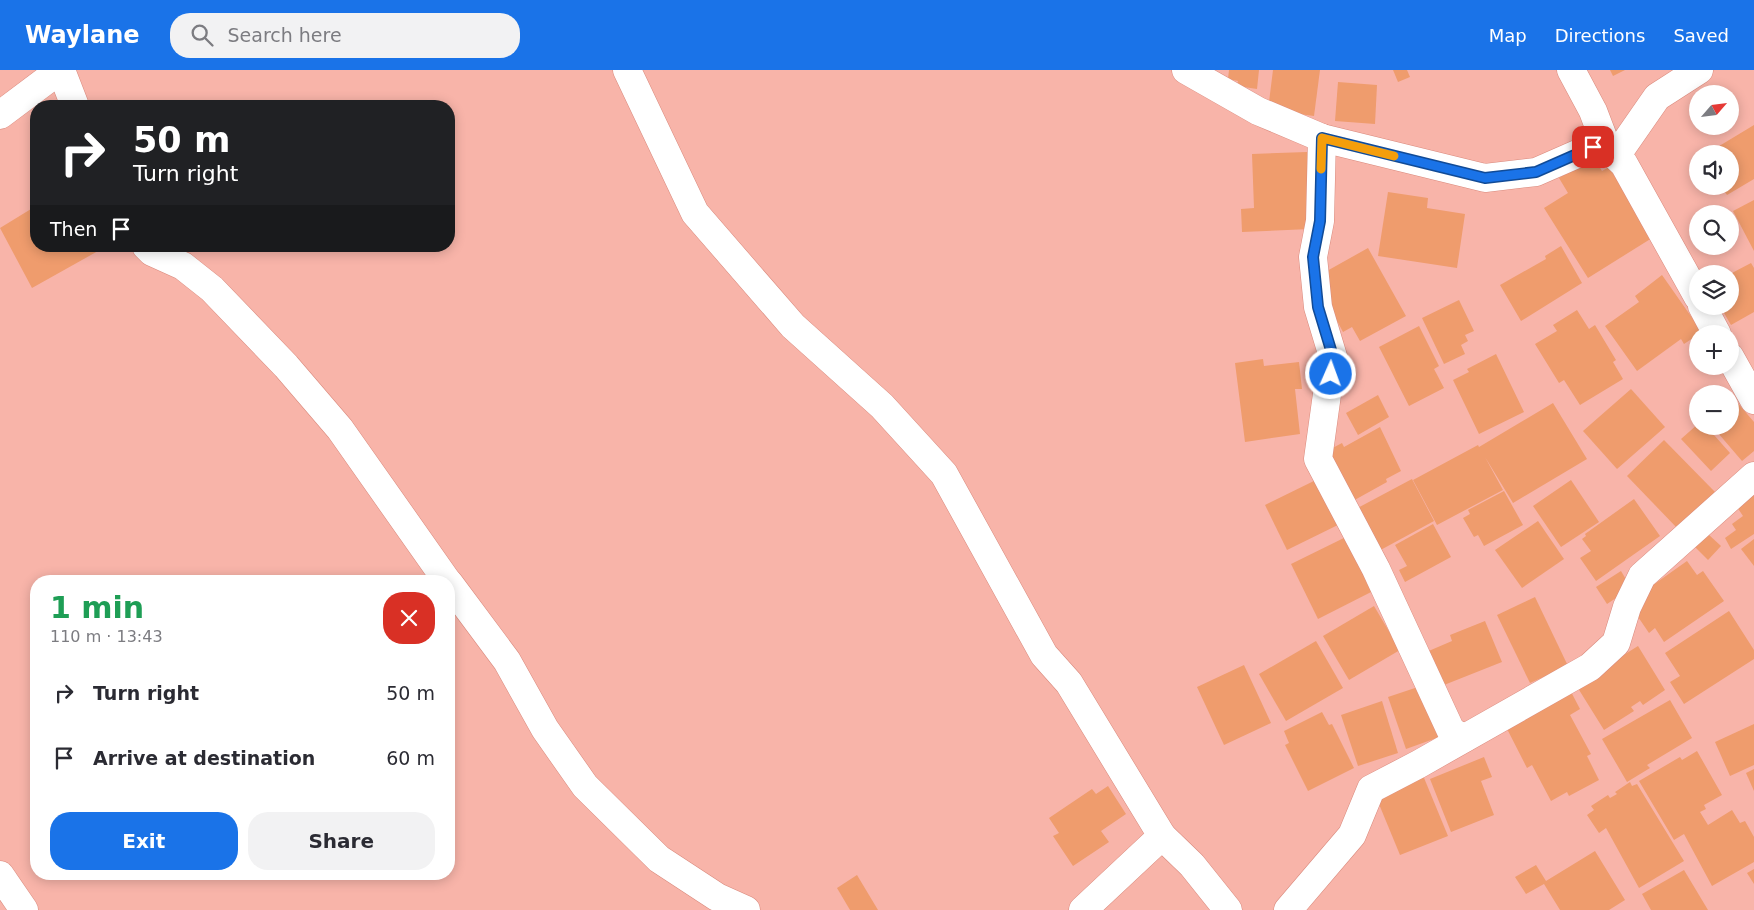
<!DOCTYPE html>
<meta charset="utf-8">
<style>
:root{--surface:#fff;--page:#f2f2f3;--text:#2b2b33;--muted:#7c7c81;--accent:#1a73e8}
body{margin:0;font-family:"DejaVu Sans",sans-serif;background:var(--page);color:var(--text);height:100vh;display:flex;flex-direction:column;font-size:19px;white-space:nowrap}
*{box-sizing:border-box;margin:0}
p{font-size:16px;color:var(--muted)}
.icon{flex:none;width:28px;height:28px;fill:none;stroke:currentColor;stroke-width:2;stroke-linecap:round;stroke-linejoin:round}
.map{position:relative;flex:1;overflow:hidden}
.details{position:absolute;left:30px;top:505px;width:425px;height:305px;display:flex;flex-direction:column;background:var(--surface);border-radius:20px;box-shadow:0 2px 12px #0003}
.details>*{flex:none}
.guide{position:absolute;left:30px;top:30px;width:425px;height:152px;border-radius:20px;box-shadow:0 2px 12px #0003;background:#202124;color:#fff;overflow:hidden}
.needle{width:32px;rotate:62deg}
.tools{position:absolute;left:1689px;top:15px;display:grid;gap:10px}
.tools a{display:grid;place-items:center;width:50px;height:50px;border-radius:50%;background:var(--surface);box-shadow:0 2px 12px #0003;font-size:25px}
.pin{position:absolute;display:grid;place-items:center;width:42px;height:42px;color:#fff;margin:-21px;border-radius:10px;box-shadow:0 2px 8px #0006}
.me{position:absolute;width:55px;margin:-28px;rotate:2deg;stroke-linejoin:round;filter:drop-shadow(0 0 4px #0008)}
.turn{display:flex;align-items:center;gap:18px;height:105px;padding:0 20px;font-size:22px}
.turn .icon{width:65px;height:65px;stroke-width:2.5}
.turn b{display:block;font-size:35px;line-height:42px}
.then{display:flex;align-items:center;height:48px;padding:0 20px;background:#0003;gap:10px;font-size:19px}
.round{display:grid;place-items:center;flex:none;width:52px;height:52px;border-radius:20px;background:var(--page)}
.overview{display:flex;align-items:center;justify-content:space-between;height:85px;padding:0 20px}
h1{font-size:30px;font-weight:700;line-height:38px;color:#1e9e55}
.action{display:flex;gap:10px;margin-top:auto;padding:10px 20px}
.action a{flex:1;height:58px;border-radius:20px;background:var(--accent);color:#fff;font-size:20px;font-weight:700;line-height:58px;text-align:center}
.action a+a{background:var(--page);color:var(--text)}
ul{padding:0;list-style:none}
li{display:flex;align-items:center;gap:15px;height:65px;padding:0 20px}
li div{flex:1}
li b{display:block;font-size:19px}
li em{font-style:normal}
header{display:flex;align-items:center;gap:30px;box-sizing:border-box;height:70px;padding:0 25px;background:var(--accent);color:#fff}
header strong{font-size:24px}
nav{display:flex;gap:28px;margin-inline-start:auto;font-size:18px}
.search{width:350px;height:45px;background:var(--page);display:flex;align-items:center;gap:12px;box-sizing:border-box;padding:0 18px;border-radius:20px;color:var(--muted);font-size:19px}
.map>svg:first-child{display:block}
.building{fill:#ef9c6d}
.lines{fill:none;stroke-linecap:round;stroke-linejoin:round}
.minor-casing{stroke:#d9897c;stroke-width:29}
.minor{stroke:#fff;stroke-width:28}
.route-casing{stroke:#114b97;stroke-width:12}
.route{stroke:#1a73e8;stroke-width:9}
.slow{stroke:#f59e0b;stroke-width:9}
</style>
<header>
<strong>Waylane</strong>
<div class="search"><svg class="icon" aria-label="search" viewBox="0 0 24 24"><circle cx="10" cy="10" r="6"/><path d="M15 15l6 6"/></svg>Search here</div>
<nav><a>Map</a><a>Directions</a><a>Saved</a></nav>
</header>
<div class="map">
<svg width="1754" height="840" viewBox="0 0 1754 840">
<rect width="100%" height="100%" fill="#f8b4a9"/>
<!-- building -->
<g class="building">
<path d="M1229,0H1259L1257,19L1237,16L1238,11L1228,9Z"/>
<path d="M1273,0H1320L1314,46L1268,40Z"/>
<path d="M1393,0H1407L1410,7L1398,12Z"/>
<path d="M1610,0H1625L1613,6Z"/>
<path d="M1338,12L1377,15L1375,54L1335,51Z"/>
<path d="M1754,55V109L1727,125L1721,116H1730V84H1706Z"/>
<path d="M1307,82L1310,159L1242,162L1241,139L1254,138L1252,84Z"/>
<path d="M1593,86L1602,101L1609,97L1652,168L1588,208L1544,138L1568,123L1559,108Z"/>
<path d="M1388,122L1428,128L1427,138L1465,144L1457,198L1378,186Z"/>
<path d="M1754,130V181L1733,141Z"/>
<path d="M31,139L33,142L36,140V176H107L32,218L0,158Z"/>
<path d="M1561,176L1582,213L1521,251L1500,215L1546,189L1545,186Z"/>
<path d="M1368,178L1406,246L1360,271L1352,257L1343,262L1326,230L1318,206Z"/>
<path d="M1751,193L1754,198V242L1731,255L1720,236H1730V204Z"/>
<path d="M1662,205L1702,262L1684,274L1681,269L1637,301L1605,256L1639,232L1635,226Z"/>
<path d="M1459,230L1474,261L1465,265L1468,271L1461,275L1465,284L1444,294L1422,248Z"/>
<path d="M1577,240L1589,259L1595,255L1616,290L1613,292L1623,309L1580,335L1564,310L1559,313L1535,274L1557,261L1553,255Z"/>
<path d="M1419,256L1439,296L1434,299L1444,318L1409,336L1379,277Z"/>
<path d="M1496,284L1524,342L1479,364L1453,310L1469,302L1467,299Z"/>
<path d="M1263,289L1264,296L1299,292L1302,319H1295L1300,364L1245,372L1235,293Z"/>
<path d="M1631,319L1665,357L1617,399L1583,361Z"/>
<path d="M1730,324L1754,352V381L1742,391L1712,356H1730Z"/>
<path d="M1378,325L1389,347L1358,365L1346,343Z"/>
<path d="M1553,333L1587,389L1513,433L1485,387L1503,420L1437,455L1413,410L1478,375L1479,377Z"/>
<path d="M1698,354V356H1706L1730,383L1711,401L1681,369Z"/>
<path d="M1380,357L1401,401L1386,409L1387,412L1351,432L1327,381L1342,373L1344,377Z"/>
<path d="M1664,370L1715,422L1678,459L1627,406Z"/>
<path d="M1322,407L1344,452L1287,480L1265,435Z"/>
<path d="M1412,409L1434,451L1375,483L1352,441Z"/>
<path d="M1571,410L1599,452L1561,477L1533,436Z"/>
<path d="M1504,421L1523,455L1484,476L1478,465L1474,467L1463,448L1470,444L1468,440Z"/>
<path d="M1754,422V464L1731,479L1725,468L1736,460L1732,454L1743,446L1735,434Z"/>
<path d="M1634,429L1660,466L1596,511L1580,488L1591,481L1582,469L1586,466L1585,464Z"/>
<path d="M1538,451L1564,489L1522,518L1495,480Z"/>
<path d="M1433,454L1451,487L1405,512L1399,500L1407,496L1395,475Z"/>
<path d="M1352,464L1379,518L1318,549L1291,494Z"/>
<path d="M1708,464L1721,476L1708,490L1695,477Z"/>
<path d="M1754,469V496L1741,479Z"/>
<path d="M1687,491L1697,505L1703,501L1724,531L1664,572L1655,558L1649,563L1632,538L1649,525L1646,520Z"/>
<path d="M1621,501L1631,518L1607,534L1596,517Z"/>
<path d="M1535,527L1568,596L1530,613L1497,545Z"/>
<path d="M1374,536L1400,580L1349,610L1323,566Z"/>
<path d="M1729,541L1754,580V589L1684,634L1670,612L1680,606L1665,583Z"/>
<path d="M1485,551L1502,592L1444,615L1424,583L1452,571L1450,565Z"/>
<path d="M1316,571L1343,618L1286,651L1259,604Z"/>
<path d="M1638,576L1665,620L1643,635L1640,631L1631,637L1634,641L1604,660L1576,615Z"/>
<path d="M1244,595L1271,653L1224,675L1197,617Z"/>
<path d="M1427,614L1445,665L1406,679L1388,627Z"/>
<path d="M1569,618L1580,639L1570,645L1591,684L1587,686L1599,710L1569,726L1567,722L1551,731L1532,695L1527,698L1504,653Z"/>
<path d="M1670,630L1692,668L1647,695L1650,698L1627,712L1602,669Z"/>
<path d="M1382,631L1398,683L1358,696L1341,645Z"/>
<path d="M1322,642L1329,655L1332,654L1354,698L1308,721L1285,675L1289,673L1284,661Z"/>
<path d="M1754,654V695L1730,706L1715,672Z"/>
<path d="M1697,681L1722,725L1704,735L1706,739L1700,742L1708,755L1732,740L1740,753L1745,751L1754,767V792L1712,816L1684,764L1674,770L1639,711L1680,687L1682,690Z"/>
<path d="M1484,687L1492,707L1481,711L1494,745L1451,762L1430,709Z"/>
<path d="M1754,699V721L1746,703Z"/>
<path d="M1422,703L1448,766L1400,785L1374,722Z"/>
<path d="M1630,712L1632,716L1637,714L1684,791L1639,818L1606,758L1599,763L1587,745L1594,740L1591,736L1608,725L1610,728L1617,724L1615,722Z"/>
<path d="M1108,716L1126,744L1101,761L1109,772L1073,796L1053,766L1059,763L1049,748L1092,719L1096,724Z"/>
<path d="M1595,781L1625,830L1609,840H1560L1544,814L1526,824L1515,807L1536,795L1546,811Z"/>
<path d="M1754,799V814L1747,803Z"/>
<path d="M1684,800L1708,840H1651L1642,824Z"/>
<path d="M857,805L878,840H850L837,818Z"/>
</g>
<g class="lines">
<!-- minor casing -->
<g class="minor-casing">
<g id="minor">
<path d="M61,0L75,36"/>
<path d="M627,0L695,143L793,256L882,336L944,404L1044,585L1069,613L1162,766L1083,840"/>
<path d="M1186,0L1258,41L1322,68L1485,108L1536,102L1593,77L1607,78L1624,94L1698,227"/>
<path d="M1571,0L1593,41L1607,78"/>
<path d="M0,45L60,0"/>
<path d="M1322,68L1320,151L1313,187L1318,237L1334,290L1328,317L1318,389L1376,499L1451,661L1464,668"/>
<path d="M1616,86L1657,27L1699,0"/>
<path d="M146,176L152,182L183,196L212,219L286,296L340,359L447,511"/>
<path d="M1702,236L1717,264"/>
<path d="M1730,287L1754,330"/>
<path d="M449,513L507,591L545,659L585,716L659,789L717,827L746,840"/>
<path d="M1162,766L1192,795L1228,840"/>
<path d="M0,805L24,840"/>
<path d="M1288,840L1352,765L1371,719L1419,694L1590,597L1616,573L1627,537L1642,506L1754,406"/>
</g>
</g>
<!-- minor -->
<use href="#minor" class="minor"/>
</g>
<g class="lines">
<!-- route casing -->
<g class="route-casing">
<path id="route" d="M1331,304L1334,290L1318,237L1313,187L1320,151L1322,68L1485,108L1536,102L1593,77"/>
</g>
<!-- route -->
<use href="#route" class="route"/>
<!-- slow -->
<path class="slow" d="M1321,99L1322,68L1394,86"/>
</g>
</svg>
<div class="tools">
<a><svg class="needle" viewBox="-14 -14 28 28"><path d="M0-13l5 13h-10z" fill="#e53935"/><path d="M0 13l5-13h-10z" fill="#7c7c81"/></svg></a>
<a><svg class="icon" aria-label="sound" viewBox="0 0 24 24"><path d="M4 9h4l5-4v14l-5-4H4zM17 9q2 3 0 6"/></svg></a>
<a><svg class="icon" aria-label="search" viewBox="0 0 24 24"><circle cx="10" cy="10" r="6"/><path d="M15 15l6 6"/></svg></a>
<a><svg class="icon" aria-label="layers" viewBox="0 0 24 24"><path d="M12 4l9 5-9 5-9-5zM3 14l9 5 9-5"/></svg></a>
<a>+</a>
<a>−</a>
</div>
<div class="pin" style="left:1593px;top:77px;background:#d93025"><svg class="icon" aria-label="arrive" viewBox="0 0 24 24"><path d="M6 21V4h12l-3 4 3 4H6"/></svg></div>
<svg class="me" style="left:1331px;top:304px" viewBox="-20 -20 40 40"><circle r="17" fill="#1a73e8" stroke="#fff" stroke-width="3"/><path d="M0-11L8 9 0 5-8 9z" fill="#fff"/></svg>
<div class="guide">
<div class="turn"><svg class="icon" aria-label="right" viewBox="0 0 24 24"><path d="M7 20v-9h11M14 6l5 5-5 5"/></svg><div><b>50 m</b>Turn right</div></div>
<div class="then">Then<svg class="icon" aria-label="arrive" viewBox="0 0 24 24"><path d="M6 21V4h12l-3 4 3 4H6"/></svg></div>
</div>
<section class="details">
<div class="overview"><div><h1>1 min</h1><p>110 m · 13:43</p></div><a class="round" style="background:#d93025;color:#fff"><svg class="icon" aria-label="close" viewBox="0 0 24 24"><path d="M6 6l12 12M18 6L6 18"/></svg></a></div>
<ul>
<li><svg class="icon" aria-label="right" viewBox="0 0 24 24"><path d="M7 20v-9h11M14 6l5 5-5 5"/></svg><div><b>Turn right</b></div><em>50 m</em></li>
<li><svg class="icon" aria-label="arrive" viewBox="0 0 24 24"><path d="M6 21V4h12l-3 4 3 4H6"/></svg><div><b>Arrive at destination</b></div><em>60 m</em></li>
</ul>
<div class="action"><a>Exit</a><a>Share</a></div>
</section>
</div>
